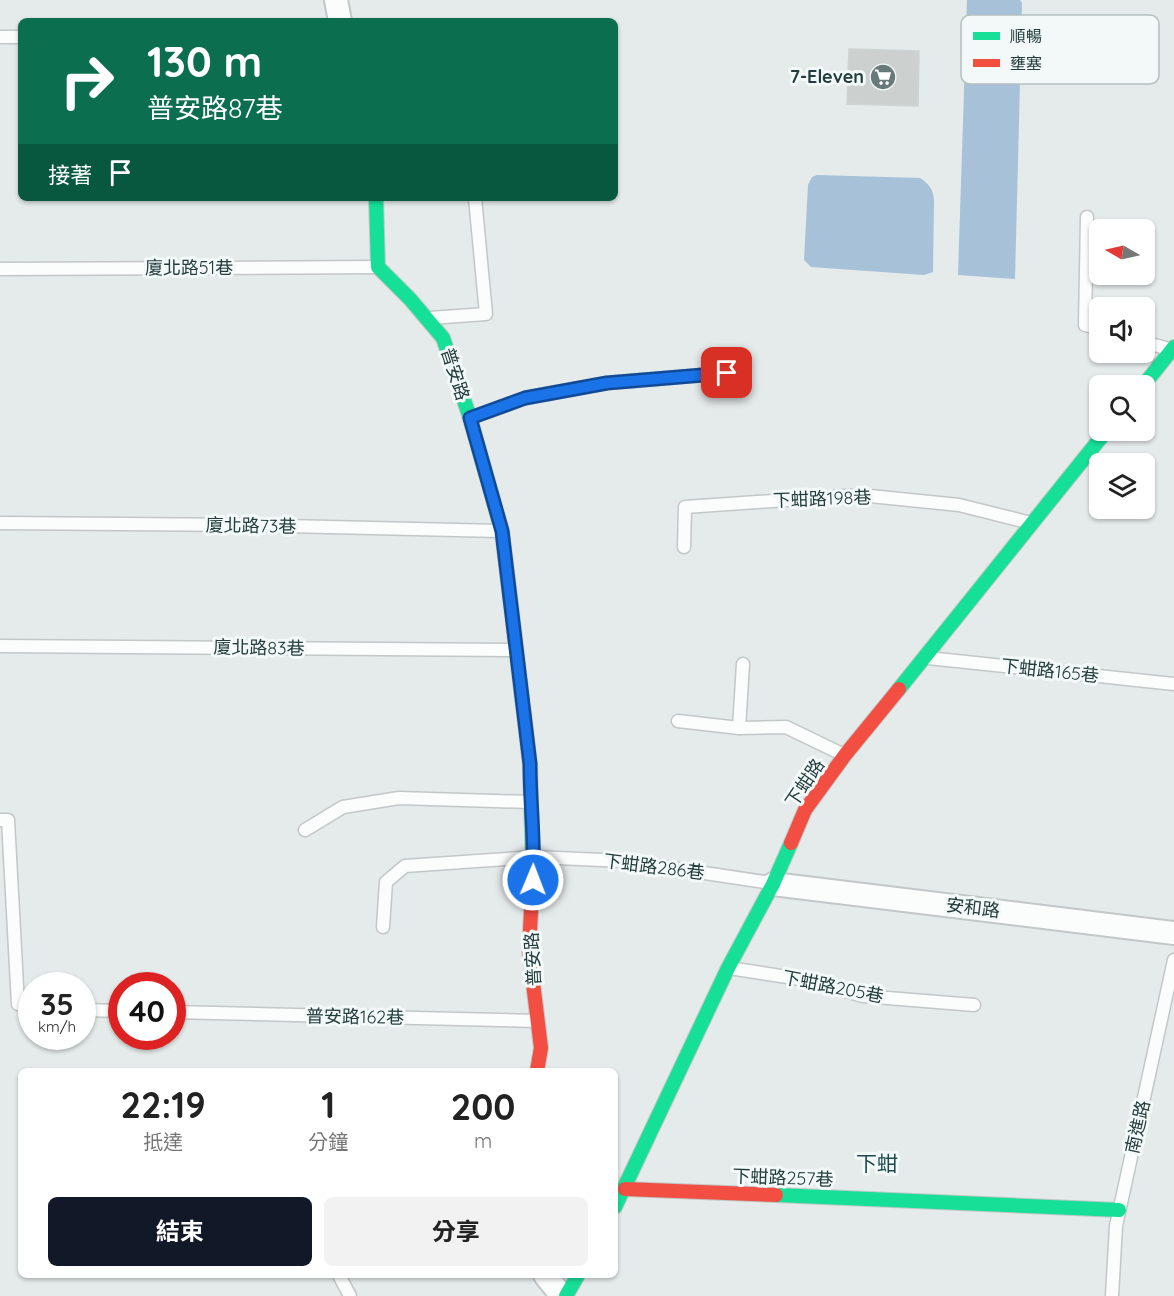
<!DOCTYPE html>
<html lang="zh-TW">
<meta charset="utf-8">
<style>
:root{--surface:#fff;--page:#f2f2f2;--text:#222;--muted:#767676;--accent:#111827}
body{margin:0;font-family:Quicksand,"Noto Sans TC",sans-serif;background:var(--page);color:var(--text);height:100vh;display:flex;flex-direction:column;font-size:22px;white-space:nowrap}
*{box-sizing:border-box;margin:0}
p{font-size:20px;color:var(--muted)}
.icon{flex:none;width:33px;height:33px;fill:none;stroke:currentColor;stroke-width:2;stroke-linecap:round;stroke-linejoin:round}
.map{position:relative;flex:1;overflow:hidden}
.sheet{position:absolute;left:18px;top:1068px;width:600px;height:210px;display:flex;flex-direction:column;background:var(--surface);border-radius:9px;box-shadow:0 2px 4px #0004}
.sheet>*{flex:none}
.top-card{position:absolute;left:18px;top:18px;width:600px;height:183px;border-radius:9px;box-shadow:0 2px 4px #0004;background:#0b6e4f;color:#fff;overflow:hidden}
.needle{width:39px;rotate:279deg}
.fabs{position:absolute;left:1089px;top:219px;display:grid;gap:12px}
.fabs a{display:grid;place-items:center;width:66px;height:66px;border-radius:9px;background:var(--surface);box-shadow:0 2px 4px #0004;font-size:30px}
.speed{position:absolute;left:18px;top:972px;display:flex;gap:12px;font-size:30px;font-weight:700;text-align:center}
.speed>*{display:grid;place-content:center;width:78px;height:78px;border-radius:50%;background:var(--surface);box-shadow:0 2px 4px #0004;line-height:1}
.speed small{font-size:15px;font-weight:400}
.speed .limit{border:9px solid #d22;background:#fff;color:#111}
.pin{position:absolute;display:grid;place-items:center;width:51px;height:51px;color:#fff;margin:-26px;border-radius:12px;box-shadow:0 3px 9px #0006}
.me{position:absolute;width:66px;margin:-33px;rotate:1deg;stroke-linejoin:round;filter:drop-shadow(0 0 4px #0008)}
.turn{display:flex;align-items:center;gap:21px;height:126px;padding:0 30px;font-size:27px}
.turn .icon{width:78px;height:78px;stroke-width:2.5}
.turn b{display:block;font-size:42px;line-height:51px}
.then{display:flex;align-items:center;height:57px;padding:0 30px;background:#0003;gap:12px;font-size:22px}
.eta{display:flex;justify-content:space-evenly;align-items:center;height:102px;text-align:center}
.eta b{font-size:36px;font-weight:700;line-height:42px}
.button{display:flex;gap:12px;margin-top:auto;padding:12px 30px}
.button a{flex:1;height:69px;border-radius:9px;background:var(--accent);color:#fff;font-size:24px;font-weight:700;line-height:69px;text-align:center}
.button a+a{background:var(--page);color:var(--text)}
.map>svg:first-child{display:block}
.water{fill:#a7c1d8}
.building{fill:#ccd1d0;stroke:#ced3d3;stroke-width:1.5}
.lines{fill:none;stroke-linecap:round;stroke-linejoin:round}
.lane-casing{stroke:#c2c7c7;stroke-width:15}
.street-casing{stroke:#c2c7c7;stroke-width:26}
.fast-casing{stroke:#c0c8c7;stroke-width:16}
.jam-casing{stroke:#c0c8c7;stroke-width:16}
.lane{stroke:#fbfcfc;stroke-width:12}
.street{stroke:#fbfcfc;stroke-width:22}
.fast{stroke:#16e098;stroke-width:14}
.jam{stroke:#f24e42;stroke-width:14}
.route-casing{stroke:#114b97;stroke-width:15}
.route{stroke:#1a73e8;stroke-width:10}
.labels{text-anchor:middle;stroke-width:6;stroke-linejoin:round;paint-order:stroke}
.poi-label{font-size:18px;font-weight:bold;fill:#233c3d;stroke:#f3f9f8;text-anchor:end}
.street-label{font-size:18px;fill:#233c3d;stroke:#f3f9f8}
.quarter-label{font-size:21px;fill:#1f4c4f;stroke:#f3f9f8}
.key{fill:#f3f9f8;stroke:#b5c0c0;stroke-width:1.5}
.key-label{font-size:16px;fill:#233c3d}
</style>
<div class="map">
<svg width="1174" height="1296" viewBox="0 0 1174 1296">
<rect width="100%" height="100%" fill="#e5eaea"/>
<!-- water -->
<g class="water">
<path d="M967,0H1020L1022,3L1015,279L958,275Z"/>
<path d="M817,175L920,178C929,184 933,189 934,200L933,272L924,275L811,267L804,260L808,185L812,177Z"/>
</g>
<!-- building -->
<path class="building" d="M849,49L919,51L918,106L847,104Z"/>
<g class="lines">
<!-- lane casing -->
<g class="lane-casing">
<g id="lane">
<path d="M0,37H21"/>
<path d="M1087,217L1085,325L1100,329"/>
<path d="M0,269L377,267"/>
<path d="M430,318L486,314L475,198"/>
<path d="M1144,342L1169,349"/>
<path d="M471,418L525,398L607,383L727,373"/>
<path d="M0,523L246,525L500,531"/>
<path d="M684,547L685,507L860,495L959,505L1031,523"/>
<path d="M0,646L515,650"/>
<path d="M928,658L1174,684"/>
<path d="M678,721L739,728L786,727L844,755"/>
<path d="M739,728L743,664"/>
<path d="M0,820H8L18,1004L32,1008"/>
<path d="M305,830L343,807L399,798L530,802"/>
<path d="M383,927L386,882L405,866L534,857L625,861L771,883"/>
<path d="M729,968L807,980L863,996L974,1005"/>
<path d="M82,1010L122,1011"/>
<path d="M172,1012L537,1021"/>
<path d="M339,1275L350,1296"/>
<path d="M1112,1296L1116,1226L1174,960"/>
</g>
</g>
<!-- street casing -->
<g class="street-casing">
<g id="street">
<path d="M336,0L340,21"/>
<path d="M773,884L1174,933"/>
<path d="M545,1275L562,1296"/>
</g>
</g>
<!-- fast casing -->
<g class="fast-casing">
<g id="fast">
<path d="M376,198L378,267L410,299L443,338L470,418L502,531L530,764L533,872"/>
<path d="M1143,386L1174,347"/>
<path d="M899,689L1107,430"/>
<path d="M776,1195L1119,1210"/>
<path d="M615,1207L728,968L773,884L791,843"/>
<path d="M566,1296L578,1275"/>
</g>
</g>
<!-- jam casing -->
<g class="jam-casing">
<g id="jam">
<path d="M791,843L805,810L845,755L899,689"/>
<path d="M533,872L529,950L541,1048L537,1071"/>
<path d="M625,1189L776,1195"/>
</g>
</g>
<!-- lane -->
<use href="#lane" class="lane"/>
<!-- street -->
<use href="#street" class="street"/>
<!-- fast -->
<use href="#fast" class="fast"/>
<!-- jam -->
<use href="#jam" class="jam"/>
</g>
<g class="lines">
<!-- route casing -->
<g class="route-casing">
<path id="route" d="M533,880C535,841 530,803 530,764L502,531L470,418L525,398L607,383L727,373"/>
</g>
<!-- route -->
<use href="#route" class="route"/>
</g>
<!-- icons -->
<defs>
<g id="supermarket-disc" transform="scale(1.35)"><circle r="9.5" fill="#67797a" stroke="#f3f9f8"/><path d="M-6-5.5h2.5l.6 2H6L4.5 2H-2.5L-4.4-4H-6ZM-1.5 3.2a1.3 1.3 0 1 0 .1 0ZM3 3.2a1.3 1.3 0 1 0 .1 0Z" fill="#fff"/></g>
</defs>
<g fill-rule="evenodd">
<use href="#supermarket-disc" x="883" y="77"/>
</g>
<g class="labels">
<!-- poi labels -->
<g class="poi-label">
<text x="864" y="83">7-Eleven</text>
</g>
<!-- street labels -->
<g class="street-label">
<text x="189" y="274">廈北路51巷</text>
<text transform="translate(455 374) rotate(72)" y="6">普安路</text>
<text transform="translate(822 499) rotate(-2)" y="6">下蚶路198巷</text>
<text transform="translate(251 526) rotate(1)" y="6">廈北路73巷</text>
<text transform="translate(259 648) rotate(1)" y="6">廈北路83巷</text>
<text transform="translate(1050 671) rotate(6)" y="6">下蚶路165巷</text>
<text transform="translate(805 783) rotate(-56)" y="6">下蚶路</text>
<text transform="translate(654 867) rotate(7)" y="6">下蚶路286巷</text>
<text transform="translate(973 908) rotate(7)" y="6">安和路</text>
<text transform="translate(533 959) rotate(-93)" y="6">普安路</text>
<text transform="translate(833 987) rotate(11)" y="6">下蚶路205巷</text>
<text transform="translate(355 1017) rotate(1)" y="6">普安路162巷</text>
<text transform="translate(1138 1127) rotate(-77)" y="6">南進路</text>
<text transform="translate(783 1178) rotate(2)" y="6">下蚶路257巷</text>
</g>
<!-- quarter labels -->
<g class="quarter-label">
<text x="877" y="1171">下蚶</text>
</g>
</g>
<!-- legend -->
<rect x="961" y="15" width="198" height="69" rx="9" class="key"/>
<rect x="973" y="32" width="27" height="8" fill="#16e098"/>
<rect x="973" y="59" width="27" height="8" fill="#f24e42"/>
<g class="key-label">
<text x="1010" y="42">順暢</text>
<text x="1010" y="69">壅塞</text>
</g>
</svg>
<div class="fabs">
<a><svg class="needle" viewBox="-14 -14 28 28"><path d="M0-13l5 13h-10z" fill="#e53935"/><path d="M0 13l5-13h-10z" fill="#767676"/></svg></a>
<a><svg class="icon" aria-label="sound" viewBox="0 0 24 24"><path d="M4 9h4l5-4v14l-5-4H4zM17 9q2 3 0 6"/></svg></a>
<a><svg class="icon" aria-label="search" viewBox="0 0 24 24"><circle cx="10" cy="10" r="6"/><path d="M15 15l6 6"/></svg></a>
<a><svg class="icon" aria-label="layers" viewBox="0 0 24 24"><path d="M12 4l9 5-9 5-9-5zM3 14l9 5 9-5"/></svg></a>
</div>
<div class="speed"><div>35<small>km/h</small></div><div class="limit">40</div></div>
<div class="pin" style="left:727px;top:373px;background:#d93025"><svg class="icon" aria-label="arrive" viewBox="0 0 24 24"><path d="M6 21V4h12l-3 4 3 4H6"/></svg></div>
<svg class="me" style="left:533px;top:880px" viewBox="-20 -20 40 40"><circle r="17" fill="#1a73e8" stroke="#fff" stroke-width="3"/><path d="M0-11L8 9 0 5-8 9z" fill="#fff"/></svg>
<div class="top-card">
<div class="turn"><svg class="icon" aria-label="right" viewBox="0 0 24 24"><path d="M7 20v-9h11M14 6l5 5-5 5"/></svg><div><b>130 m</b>普安路87巷</div></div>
<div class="then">接著<svg class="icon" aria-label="arrive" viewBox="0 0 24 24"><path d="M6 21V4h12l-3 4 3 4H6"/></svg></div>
</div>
<section class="sheet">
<div class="eta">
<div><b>22:19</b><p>抵達</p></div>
<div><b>1</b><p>分鐘</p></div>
<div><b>200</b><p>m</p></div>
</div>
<div class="button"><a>結束</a><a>分享</a></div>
</section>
</div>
